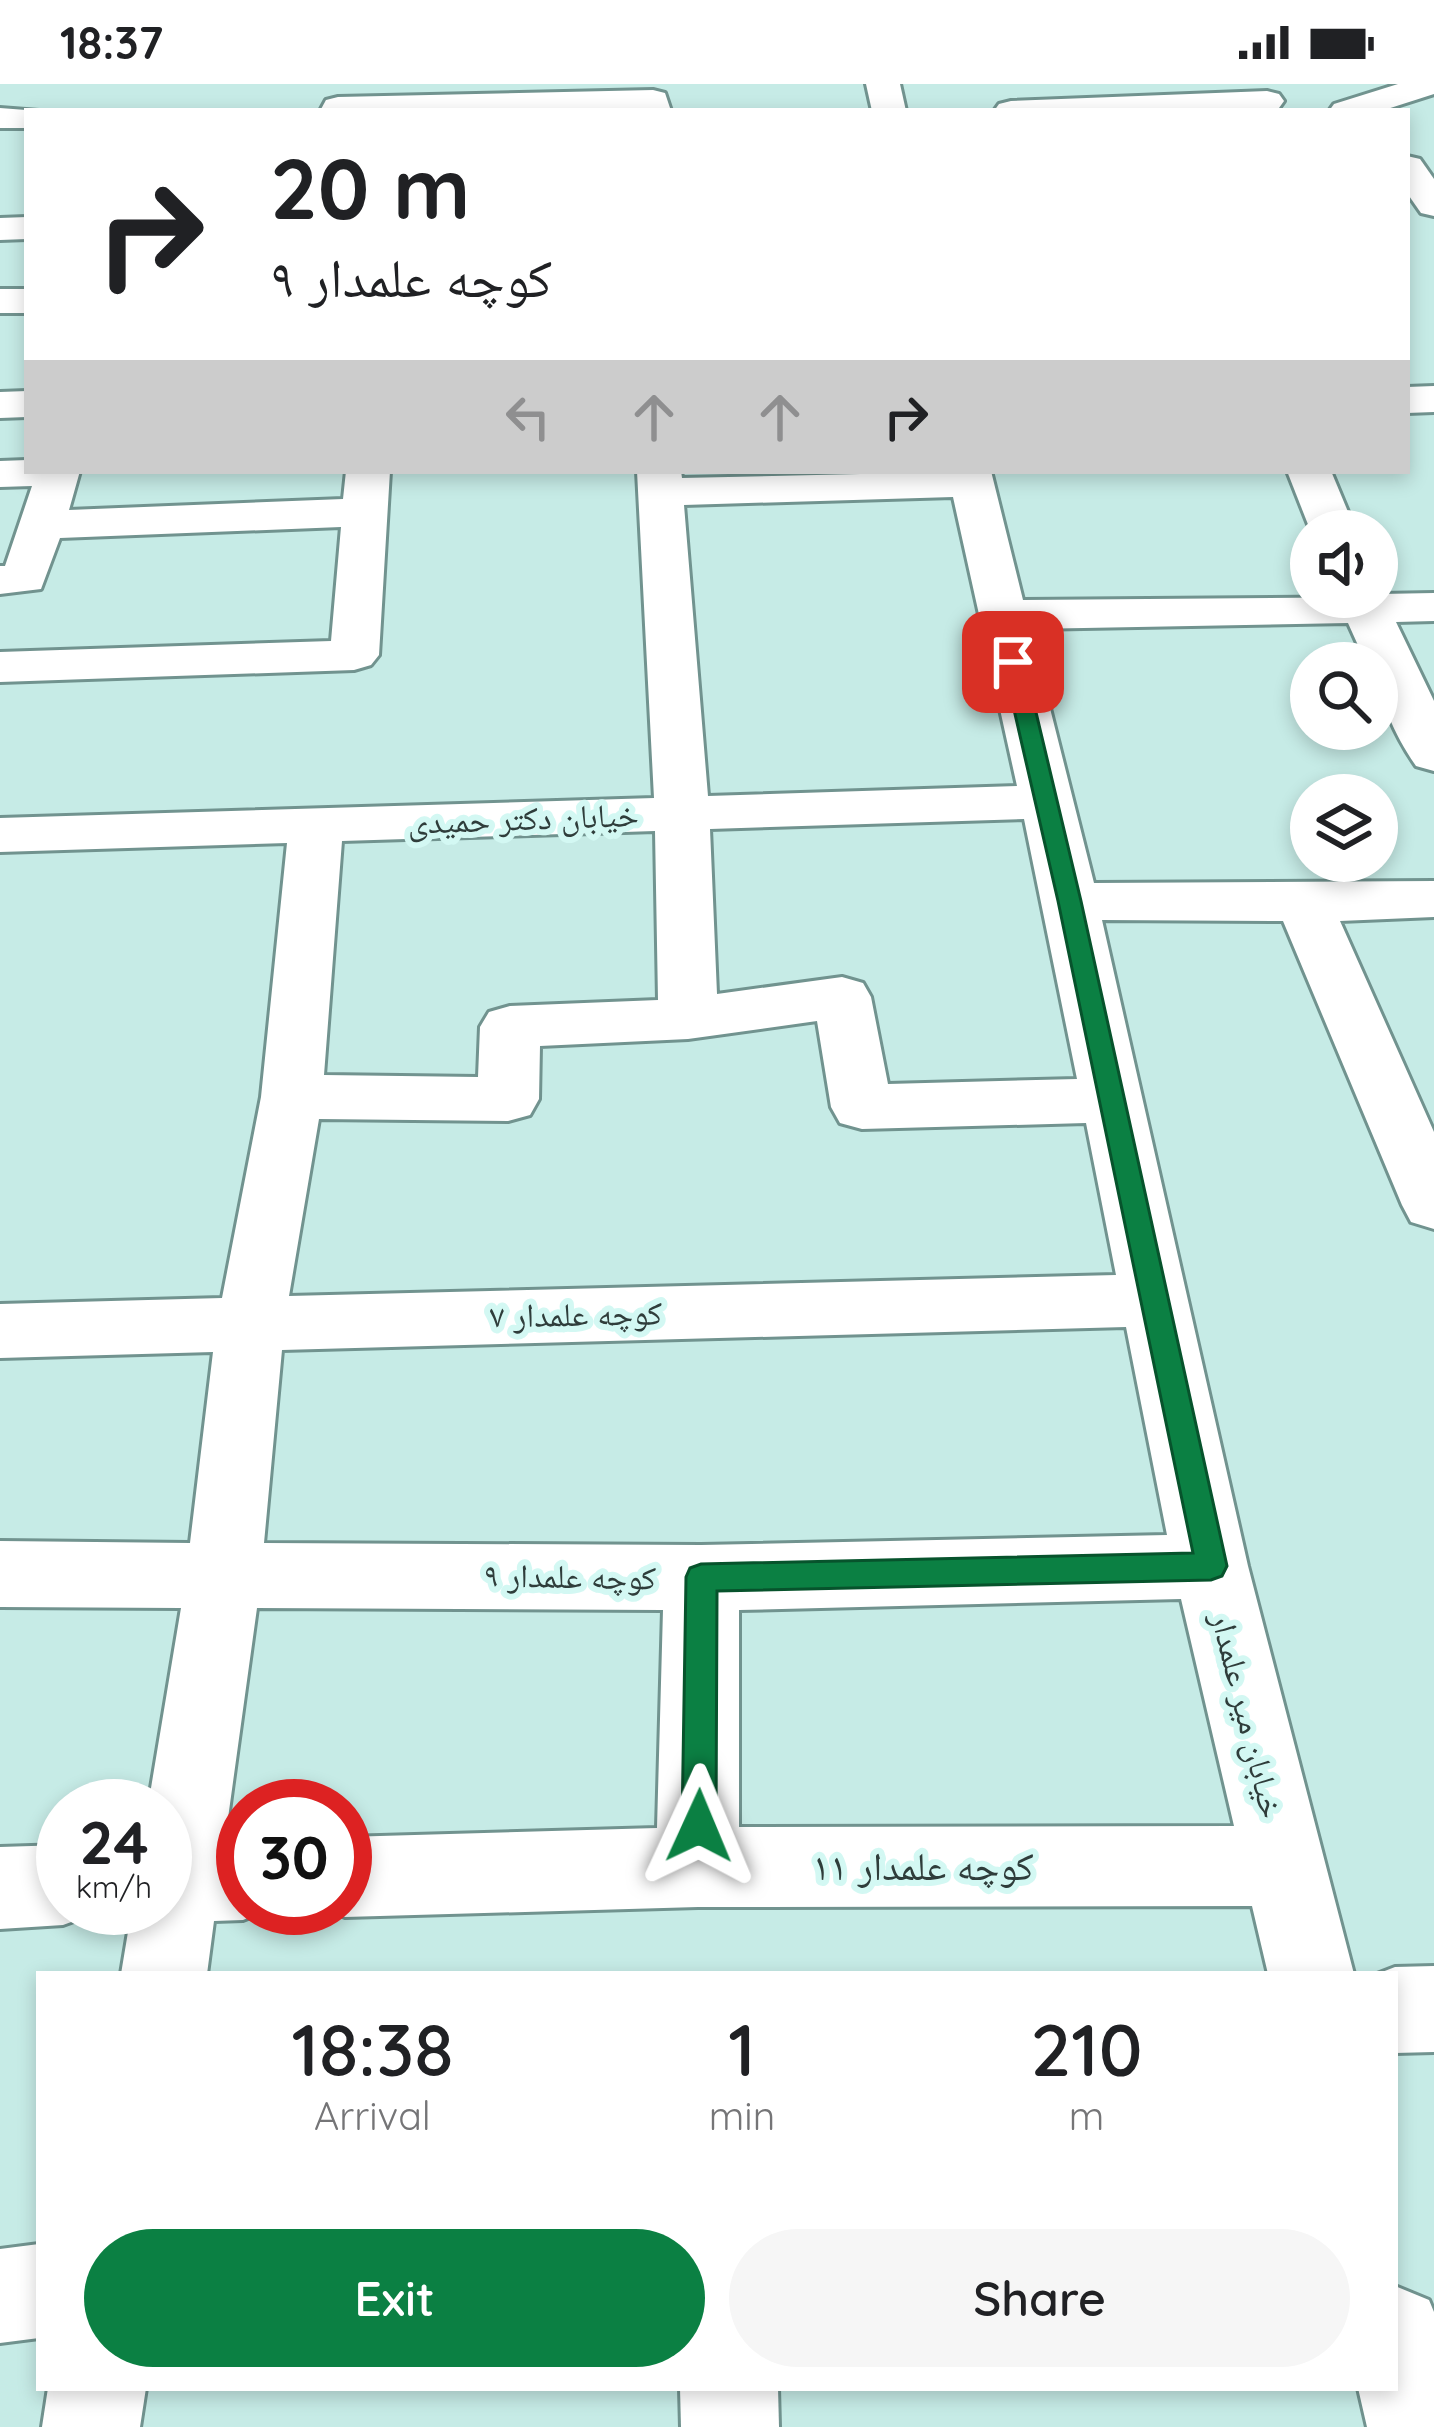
<!DOCTYPE html>
<meta charset="utf-8">
<style>
:root{--surface:#fff;--page:#f6f6f6;--text:#202124;--muted:#757577;--accent:#0b8043}
body{margin:0;font-family:Quicksand,"Noto Naskh Arabic",sans-serif;background:var(--page);color:var(--text);height:100vh;display:flex;flex-direction:column;font-size:45px;white-space:nowrap}
*{box-sizing:border-box;margin:0}
p{font-size:39px;color:var(--muted)}
.icon{flex:none;width:66px;height:66px;fill:none;stroke:currentColor;stroke-width:2;stroke-linecap:round;stroke-linejoin:round}
.map{position:relative;flex:1;overflow:hidden}
.side{position:absolute;left:36px;top:1887px;width:1362px;height:420px;display:flex;flex-direction:column;background:var(--surface);border-radius:0px;box-shadow:0 6px 18px #0003}
.side>*{flex:none}
.hud{position:absolute;left:24px;top:24px;width:1386px;height:366px;border-radius:0px;box-shadow:0 6px 18px #0003;background:#fff;color:var(--text);overflow:hidden}
.controls{position:absolute;left:1290px;top:426px;display:grid;gap:24px}
.controls a{display:grid;place-items:center;width:108px;height:108px;border-radius:50%;background:var(--surface);box-shadow:0 6px 18px #0003;font-size:60px}
.speed{position:absolute;left:36px;top:1695px;display:flex;gap:24px;font-size:60px;font-weight:700;text-align:center}
.speed>*{display:grid;place-content:center;width:156px;height:156px;border-radius:50%;background:var(--surface);box-shadow:0 6px 18px #0003;line-height:1}
.speed small{font-size:30px;font-weight:400}
.speed .limit{border:18px solid #d22;background:#fff;color:#111}
.pin{position:absolute;display:grid;place-items:center;width:102px;height:102px;color:#fff;margin:-51px;border-radius:24px;box-shadow:0 6px 18px #0006}
.me{position:absolute;width:132px;margin:-66px;rotate:1deg;stroke-linejoin:round;filter:drop-shadow(0 0 9px #0008)}
.turn{display:flex;align-items:center;gap:42px;height:252px;padding:0 48px;font-size:54px}
.turn .icon{width:156px;height:156px;stroke-width:2.5}
.turn b{display:block;font-size:84px;line-height:102px}
.lanes{display:flex;align-items:center;height:114px;padding:0 48px;background:#0003;justify-content:center;gap:60px;direction:ltr}
.lanes .off{opacity:.35}
.eta{display:flex;justify-content:space-evenly;align-items:center;height:204px;text-align:center}
.eta b{font-size:72px;font-weight:600;line-height:84px}
.cta{display:flex;gap:24px;margin-top:auto;padding:24px 48px}
.cta a{flex:1;height:138px;border-radius:72px;background:var(--accent);color:#fff;font-size:48px;font-weight:600;line-height:138px;text-align:center}
.cta a+a{background:var(--page);color:var(--text)}
.status{display:flex;justify-content:space-between;align-items:center;height:84px;padding:0 60px;background:var(--surface);direction:ltr}
.status svg{height:33px;fill:currentColor}
.map>svg:first-child{display:block}
.lines{fill:none;stroke-linecap:round;stroke-linejoin:round}
.minor-casing{stroke:#71938f;stroke-width:6}
.minor{fill:#fff;fill-rule:evenodd}
.route{fill:#0b8043;stroke:#07532c;stroke-width:3}
.labels{text-anchor:middle;stroke-width:12;stroke-linejoin:round;paint-order:stroke}
.street-label{font-size:33px;fill:#2f3d3b;stroke:#d3f8f3}
.near-street-label{font-size:39px;fill:#2f3d3b;stroke:#d3f8f3}
</style>
<div class="status"><b>18:37</b><svg viewBox="0 0 49 12"><path d="M0 12V9h3v3zM5 12V6h3v6zM10 12V3h3v9zM15 12V0h3v12zM26 1h20v11H26zM47 4h2v5h-2z"/></svg></div>
<div class="map">
<svg width="1434" height="2343" viewBox="0 0 1434 2343">
<rect width="100%" height="100%" fill="#c6ebe6"/>
<g class="lines">
<!-- minor casing -->
<g class="minor-casing">
<g id="minor">
<path d="M866,0H900L906,27H872Z"/>
<path d="M1398,0H1434V10L1381,27H1329L1334,20Z"/>
<path d="M653,6L665,9L671,27H320L326,16L338,13Z"/>
<path d="M1267,7L1279,10L1284,17L1279,24L994,27L999,20L1011,17Z"/>
<path d="M0,24L39,27H27V44H0Z"/>
<path d="M1407,72L1420,75L1434,95V132L1421,129L1407,109Z"/>
<path d="M27,133V155L0,156V134Z"/>
<rect x="0" y="205" width="27" height="24"/>
<path d="M1434,302V328L1407,329V303Z"/>
<path d="M27,307V333L0,334V308Z"/>
<path d="M27,376V387H80L69,426L343,415L346,387H390L379,571L371,581L354,586L0,598V568L331,557L341,443L60,454L41,505L0,510V482H5L32,402L0,403V377Z"/>
<path d="M637,387H681L682,394L991,387L1023,516L1377,513V503L1381,510L1434,509V537L1396,538L1434,617V687L1416,682C1396,653 1377,614 1377,579H1366L1348,539L1030,545L1094,799L1434,797V833L1340,837L1434,1048V1145L1411,1138L1402,1121L1283,837L1102,836L1248,1482L1354,1890H1268L1252,1822L698,1823L345,1833L322,1824H345V1753L657,1744L663,1526L257,1524L225,1756H243V1824H273L243,1836L214,1837L207,1890H121L132,1824H165V1722H148L181,1524L0,1523V1457L190,1459L213,1268L0,1274V1220L222,1214L261,1013L287,759L0,768V734L654,714ZM953,413L1017,702L708,712L684,421ZM1024,735L1077,995L888,1000L871,913L863,899L842,893L717,910L710,745ZM655,747L658,916L510,922L489,928L480,943L478,993L324,991L342,757ZM817,937L831,1023L840,1039L862,1045L1086,1039L1116,1191L289,1212L319,1035L508,1037L530,1031L539,1015L540,962L688,955ZM1126,1243L1167,1451L701,1461L264,1459L282,1266ZM1181,1515L1234,1742L739,1743V1526Z"/>
<path d="M1287,387H1331L1356,447L1311,448Z"/>
<path d="M63,1761V1824H95L93,1830L63,1841L0,1845V1763Z"/>
<path d="M1434,1882V1968L1395,1969V1890H1377L1395,1883Z"/>
<path d="M39,2160V2254L0,2259V2165Z"/>
<path d="M1395,2202L1429,2216L1434,2228V2343H1367L1358,2304H1395Z"/>
<path d="M48,2304H146L140,2343H42Z"/>
<path d="M680,2304H778L779,2343H681Z"/>
</g>
</g>
<!-- minor -->
<use href="#minor" class="minor"/>
</g>
<!-- route -->
<path class="route" d="M1013,572L1024,578L1081,817L1227,1482L1222,1492L1211,1496L717,1507L716,1742L711,1753L699,1758L687,1753L682,1742L686,1493L690,1484L701,1480L1193,1469L1058,817L1003,578Z"/>
<g class="labels">
<!-- street labels -->
<g class="street-label">
<text transform="translate(523 734) rotate(-2)" y="12">خیابان دکتر حمیدی</text>
<text transform="translate(576 1230) rotate(-1)" y="12">کوچه علمدار ۷</text>
<text transform="translate(570 1492) rotate(1)" y="12">کوچه علمدار ۹</text>
<text transform="translate(1248 1631) rotate(76)" y="12">خیابان میر علمدار</text>
</g>
<!-- near-street labels -->
<g class="near-street-label">
<text x="923" y="1796">کوچه علمدار ۱۱</text>
</g>
</g>
</svg>
<div class="controls">
<a><svg class="icon" aria-label="sound" viewBox="0 0 24 24"><path d="M4 9h4l5-4v14l-5-4H4zM17 9q2 3 0 6"/></svg></a>
<a><svg class="icon" aria-label="search" viewBox="0 0 24 24"><circle cx="10" cy="10" r="6"/><path d="M15 15l6 6"/></svg></a>
<a><svg class="icon" aria-label="layers" viewBox="0 0 24 24"><path d="M12 4l9 5-9 5-9-5zM3 14l9 5 9-5"/></svg></a>
</div>
<div class="speed"><div>24<small>km/h</small></div><div class="limit">30</div></div>
<div class="pin" style="left:1013px;top:578px;background:#d93025"><svg class="icon" aria-label="arrive" viewBox="0 0 24 24"><path d="M6 21V4h12l-3 4 3 4H6"/></svg></div>
<svg class="me" style="left:699px;top:1742px" viewBox="-20 -20 40 40"><path d="M0-17L14 15 0 8-14 15z" fill="#0b8043" stroke="#fff" stroke-width="4"/></svg>
<div class="hud">
<div class="turn"><svg class="icon" aria-label="right" viewBox="0 0 24 24"><path d="M7 20v-9h11M14 6l5 5-5 5"/></svg><div><b>20 m</b>کوچه علمدار ۹</div></div>
<div class="lanes"><svg class="icon off" aria-label="left" viewBox="0 0 24 24"><path d="M17 20v-9H6M10 6l-5 5 5 5"/></svg><svg class="icon off" aria-label="ahead" viewBox="0 0 24 24"><path d="M12 20V5M6 11l6-6 6 6"/></svg><svg class="icon off" aria-label="ahead" viewBox="0 0 24 24"><path d="M12 20V5M6 11l6-6 6 6"/></svg><svg class="icon" aria-label="right" viewBox="0 0 24 24"><path d="M7 20v-9h11M14 6l5 5-5 5"/></svg></div>
</div>
<section class="side">
<div class="eta">
<div><b>18:38</b><p>Arrival</p></div>
<div><b>1</b><p>min</p></div>
<div><b>210</b><p>m</p></div>
</div>
<div class="cta"><a>Exit</a><a>Share</a></div>
</section>
</div>
